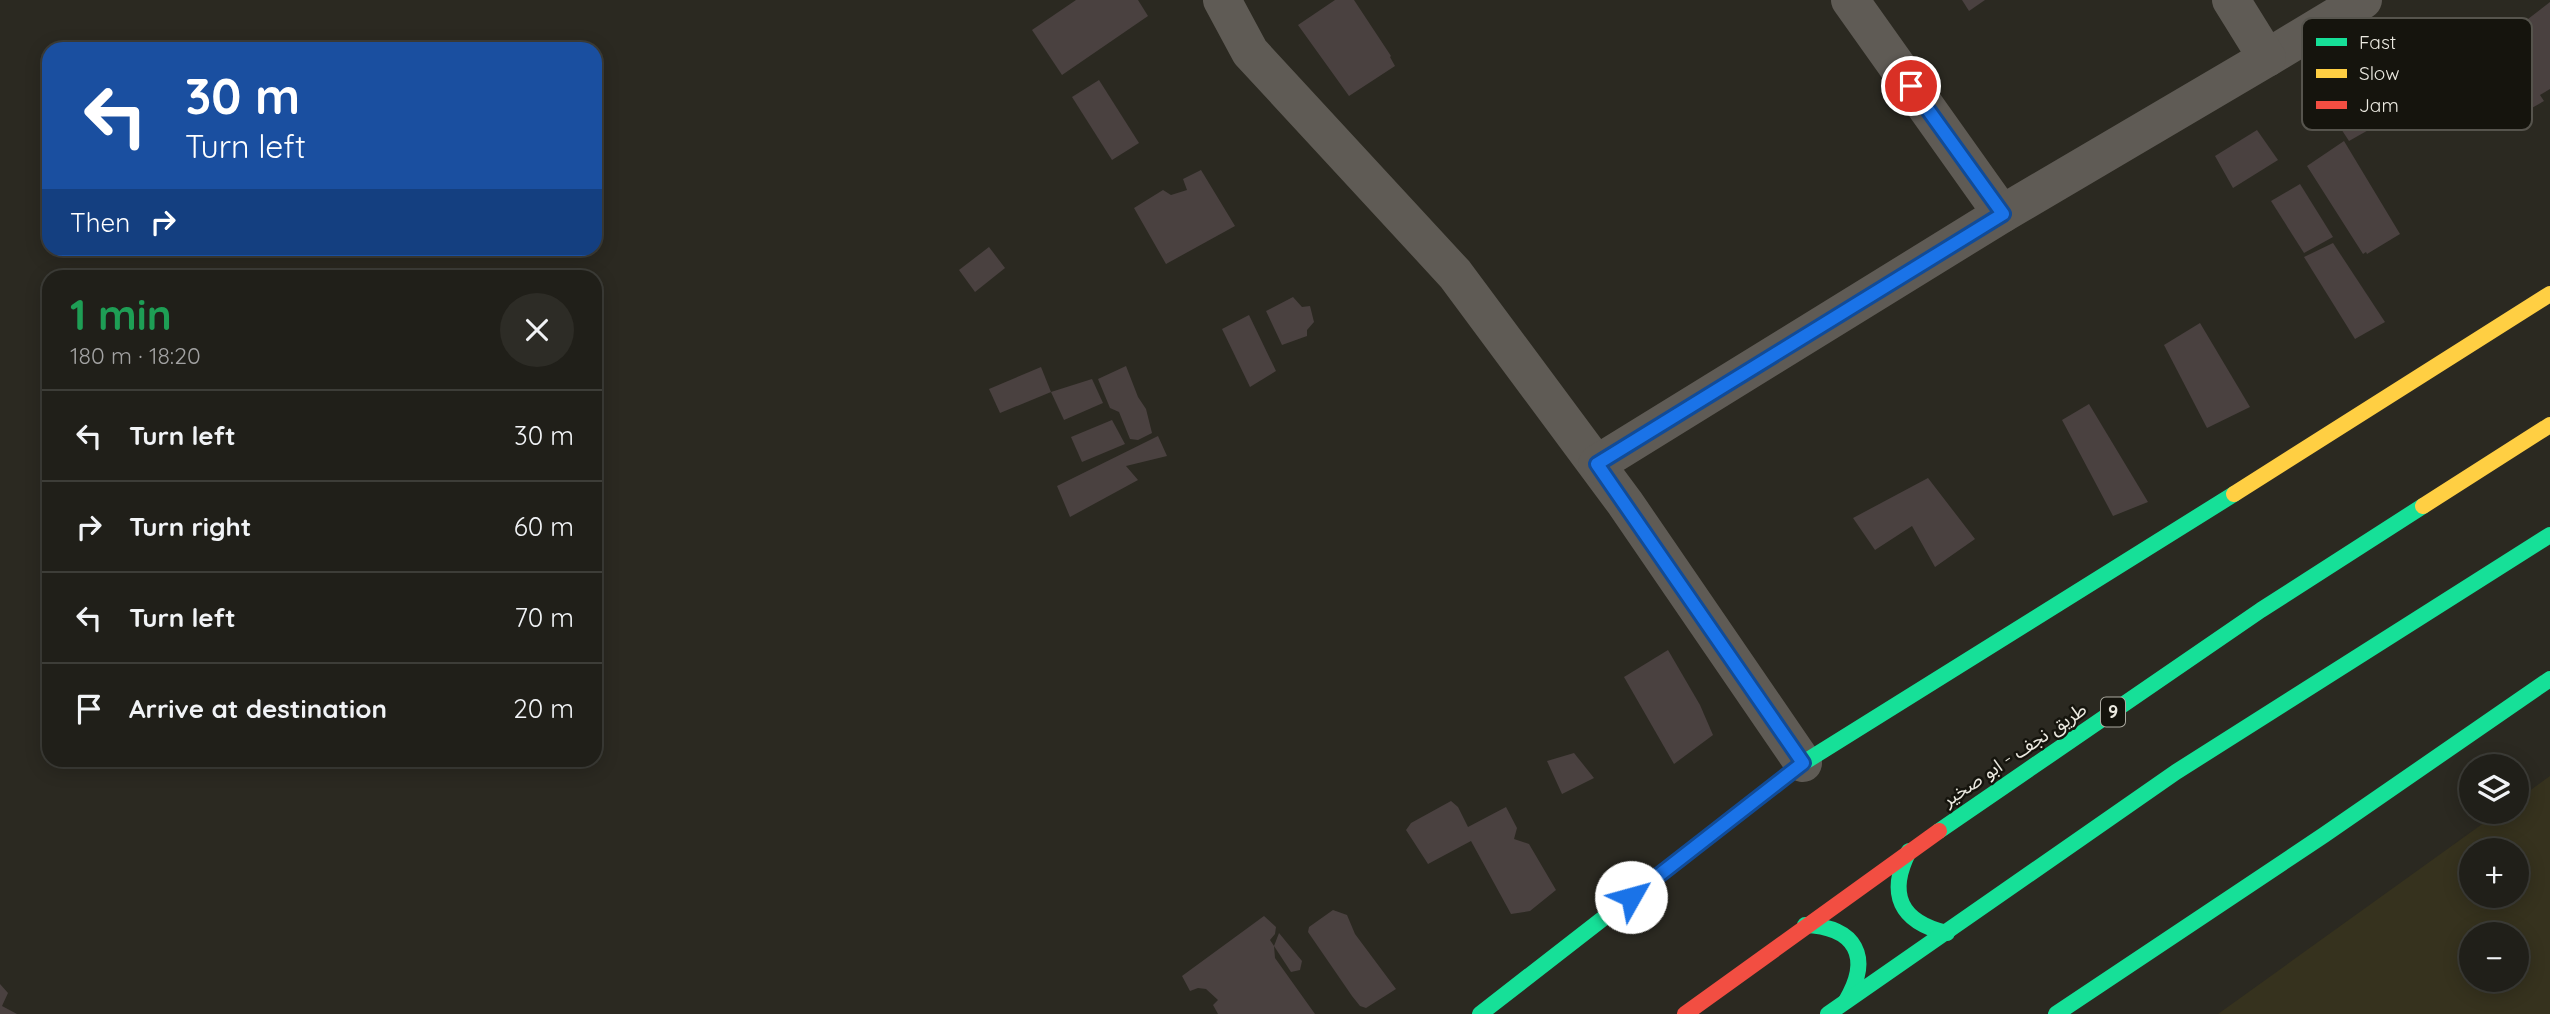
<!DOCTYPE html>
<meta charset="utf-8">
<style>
:root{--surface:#201f19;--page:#2d2c26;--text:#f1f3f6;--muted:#a2a2a2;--line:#3d3d38}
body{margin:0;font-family:Quicksand,"Noto Sans Arabic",sans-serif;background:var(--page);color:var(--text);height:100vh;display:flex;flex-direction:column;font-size:26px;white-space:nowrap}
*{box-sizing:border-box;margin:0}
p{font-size:23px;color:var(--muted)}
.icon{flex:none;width:38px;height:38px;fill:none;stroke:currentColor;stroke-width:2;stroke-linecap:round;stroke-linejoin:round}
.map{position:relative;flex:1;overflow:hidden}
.details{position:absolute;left:42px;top:270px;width:560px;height:497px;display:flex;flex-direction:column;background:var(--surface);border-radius:21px;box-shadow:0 4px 18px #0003,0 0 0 2px var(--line)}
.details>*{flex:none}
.hud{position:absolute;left:42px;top:42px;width:560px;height:214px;border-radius:21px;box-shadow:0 4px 18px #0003,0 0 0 2px var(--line);background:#1a4fa0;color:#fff;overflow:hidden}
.tools{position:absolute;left:2459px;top:754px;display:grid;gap:14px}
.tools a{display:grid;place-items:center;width:70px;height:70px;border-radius:50%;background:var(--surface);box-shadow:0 4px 18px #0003,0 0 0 2px var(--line);font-size:35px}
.pin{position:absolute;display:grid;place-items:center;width:60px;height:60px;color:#fff;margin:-30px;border:4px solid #fff;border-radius:50%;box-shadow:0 2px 7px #0007}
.me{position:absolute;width:77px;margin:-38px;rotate:52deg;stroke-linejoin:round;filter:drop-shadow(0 0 5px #0008)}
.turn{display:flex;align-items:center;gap:24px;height:147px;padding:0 28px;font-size:32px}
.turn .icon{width:91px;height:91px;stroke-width:2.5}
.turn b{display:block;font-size:49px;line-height:60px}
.then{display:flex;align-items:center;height:66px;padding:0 28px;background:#0003;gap:14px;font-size:26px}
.round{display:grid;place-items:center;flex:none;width:74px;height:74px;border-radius:37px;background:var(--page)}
.overview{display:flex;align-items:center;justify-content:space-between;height:119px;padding:0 28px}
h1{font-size:42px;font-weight:800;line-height:52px;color:#1e9e55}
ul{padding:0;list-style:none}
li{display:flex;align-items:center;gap:21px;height:91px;padding:0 28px;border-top:2px solid var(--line)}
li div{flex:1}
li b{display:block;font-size:26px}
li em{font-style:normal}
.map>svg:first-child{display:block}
.built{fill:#36321e;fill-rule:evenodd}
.building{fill:#4a4140}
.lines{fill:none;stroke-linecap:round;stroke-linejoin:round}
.street{stroke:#5f5b55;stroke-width:38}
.fast{stroke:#16e098;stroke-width:16}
.slow{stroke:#ffcf43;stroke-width:16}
.jam{stroke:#f24e42;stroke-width:16}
.route-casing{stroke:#114b97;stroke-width:18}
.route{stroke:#1a73e8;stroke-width:12}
.labels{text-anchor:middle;stroke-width:5;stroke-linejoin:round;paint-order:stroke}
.shield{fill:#15140d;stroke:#acaaa1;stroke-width:2}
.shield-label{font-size:18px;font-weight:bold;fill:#eceae1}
.street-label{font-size:19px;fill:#eceae1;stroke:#15140d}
.key{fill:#15140d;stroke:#56544d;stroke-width:2}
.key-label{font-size:19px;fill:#eceae1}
</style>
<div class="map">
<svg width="2550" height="1014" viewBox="0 0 2550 1014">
<rect width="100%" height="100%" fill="#2b2921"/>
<!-- built -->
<path class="built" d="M2550,776V1014H2218L2499,812H2516L2517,800ZM2471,850H2516V896H2471ZM2471,934H2516V980H2471Z"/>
<!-- building -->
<g class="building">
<path d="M1076,0H1138L1148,16L1062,75L1032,30Z"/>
<path d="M1335,0H1354L1391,56L1390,57L1395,66L1349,96L1298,25Z"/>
<path d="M1962,0H1985L1969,11Z"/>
<path d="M2550,2V89L2540,95L2544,101L2523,113L2509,94L2470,114L2438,69L2492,32L2517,59L2502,39Z"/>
<path d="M2404,56L2432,94L2349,141L2332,115L2369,84L2365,78Z"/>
<path d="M1099,80L1139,143L1112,160L1072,97Z"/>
<path d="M2257,130L2278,160L2233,188L2215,156Z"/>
<path d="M2344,141L2400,234L2367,254L2366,252L2363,254L2307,166Z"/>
<path d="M1201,170L1235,226L1166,264L1134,208L1163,190L1171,195L1187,190L1183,179Z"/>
<path d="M2300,184L2333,237L2304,253L2271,201Z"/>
<path d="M2333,243L2385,322L2355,339L2304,257Z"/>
<path d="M989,247L1005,268L975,292L959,270Z"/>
<path d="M1293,297L1302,307L1310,306L1314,322L1307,330V336L1282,345L1266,311Z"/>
<path d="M1249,315L1276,371L1250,387L1222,329Z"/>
<path d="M2200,323L2250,407L2207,428L2164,345Z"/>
<path d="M1126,366L1138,397L1146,409L1152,433L1138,440L1130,439L1119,412L1110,408L1098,379Z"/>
<path d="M1041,367L1051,392L1000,413L989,389Z"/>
<path d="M1092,379L1103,403L1064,420L1051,392Z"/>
<path d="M2089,404L2148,502L2113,516L2062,420Z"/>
<path d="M1112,420L1125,444L1082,462L1071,437Z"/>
<path d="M1158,436L1167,456L1126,466L1138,480L1070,517L1057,486Z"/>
<path d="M1928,478L1975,539L1935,567L1912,526L1875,550L1853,518Z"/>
<path d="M1668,650L1700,705L1713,735L1674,764L1624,677Z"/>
<path d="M1574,753L1594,778L1562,794L1547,761Z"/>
<path d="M1451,801L1458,807L1468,827L1506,807L1517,828L1514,839L1529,844L1556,890L1530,911L1511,914L1471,841L1428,864L1406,830L1411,823Z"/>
<path d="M1333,910L1347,915L1355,934L1396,989L1366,1008L1360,1006L1352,996L1308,932L1309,927Z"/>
<path d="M1264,916L1276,927L1275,934L1270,940L1274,946L1275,958L1315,1014H1218L1213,1005L1218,1000L1206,989L1198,988L1190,991L1182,976Z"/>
<path d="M1279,933L1302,961L1300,970L1291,972L1274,946Z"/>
<path d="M0,984L8,993L2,1006L17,1014H0Z"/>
</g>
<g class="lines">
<!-- street -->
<g class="street">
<path d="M1222,0L1250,52L1455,274L1625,503L1803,763"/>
<path d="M1850,0L2002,214"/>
<path d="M2267,58L2363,0"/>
<path d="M1597,464L2002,214L2267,58L2231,0"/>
</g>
<!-- fast -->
<g class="fast">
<path d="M1939,831L2261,610L2423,506"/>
<path d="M1909,851C1887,894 1900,922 1947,933"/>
<path d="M1805,925C1856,927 1872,957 1846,1001"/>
<path d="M1480,1014L1803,763L2234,494"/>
<path d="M1828,1014L2176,772L2550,535"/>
<path d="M2056,1014L2324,835L2550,679"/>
</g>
<!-- slow -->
<g class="slow">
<path d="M2234,494L2550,294"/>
<path d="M2423,506L2550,425"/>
</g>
<!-- jam -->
<path class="jam" d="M1685,1014L1939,831"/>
</g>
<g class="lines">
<!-- route casing -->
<g class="route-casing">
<path id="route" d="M1631,897L1803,763L1597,464L2003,214L1911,86"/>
</g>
<!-- route -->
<use href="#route" class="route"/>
</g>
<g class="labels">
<!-- shield labels -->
<rect class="shield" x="2101" y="697.5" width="24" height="29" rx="5"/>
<g class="shield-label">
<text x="2113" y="718">9</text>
</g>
<!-- street labels -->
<g class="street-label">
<text transform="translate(2014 754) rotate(-34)" y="7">طريق نجف - ابو صخير</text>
</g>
</g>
<!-- legend -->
<rect x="2302" y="18" width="230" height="112" rx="10" class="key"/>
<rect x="2316" y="38" width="31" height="8" fill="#16e098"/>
<rect x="2316" y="69" width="31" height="9" fill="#ffcf43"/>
<rect x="2316" y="101" width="31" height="8" fill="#f24e42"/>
<g class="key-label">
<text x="2359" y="49">Fast</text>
<text x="2359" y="80">Slow</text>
<text x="2359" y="112">Jam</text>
</g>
</svg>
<div class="tools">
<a><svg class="icon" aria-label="layers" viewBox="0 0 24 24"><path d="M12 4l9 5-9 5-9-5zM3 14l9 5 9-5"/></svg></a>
<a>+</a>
<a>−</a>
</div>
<div class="pin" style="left:1911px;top:86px;background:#d93025"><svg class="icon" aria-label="arrive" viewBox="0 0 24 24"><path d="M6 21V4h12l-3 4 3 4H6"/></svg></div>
<svg class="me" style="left:1631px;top:897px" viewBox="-20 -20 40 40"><circle r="19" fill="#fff"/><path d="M0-13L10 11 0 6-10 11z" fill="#1a73e8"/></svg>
<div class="hud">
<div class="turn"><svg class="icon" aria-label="left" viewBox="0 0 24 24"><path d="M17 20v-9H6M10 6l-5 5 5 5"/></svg><div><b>30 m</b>Turn left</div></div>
<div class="then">Then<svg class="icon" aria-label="right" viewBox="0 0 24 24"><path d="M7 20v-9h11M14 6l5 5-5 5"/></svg></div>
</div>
<section class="details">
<div class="overview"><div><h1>1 min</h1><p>180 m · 18:20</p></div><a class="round"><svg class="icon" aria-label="close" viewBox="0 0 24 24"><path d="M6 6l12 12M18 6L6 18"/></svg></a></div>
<ul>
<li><svg class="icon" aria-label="left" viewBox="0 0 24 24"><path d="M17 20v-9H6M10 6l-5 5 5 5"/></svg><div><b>Turn left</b></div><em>30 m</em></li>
<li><svg class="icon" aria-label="right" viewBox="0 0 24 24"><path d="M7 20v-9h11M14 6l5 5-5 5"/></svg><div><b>Turn right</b></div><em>60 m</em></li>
<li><svg class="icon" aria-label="left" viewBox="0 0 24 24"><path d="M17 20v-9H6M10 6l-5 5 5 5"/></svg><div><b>Turn left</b></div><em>70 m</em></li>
<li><svg class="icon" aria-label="arrive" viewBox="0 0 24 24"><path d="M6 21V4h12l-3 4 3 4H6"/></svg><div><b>Arrive at destination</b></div><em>20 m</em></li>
</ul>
</section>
</div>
